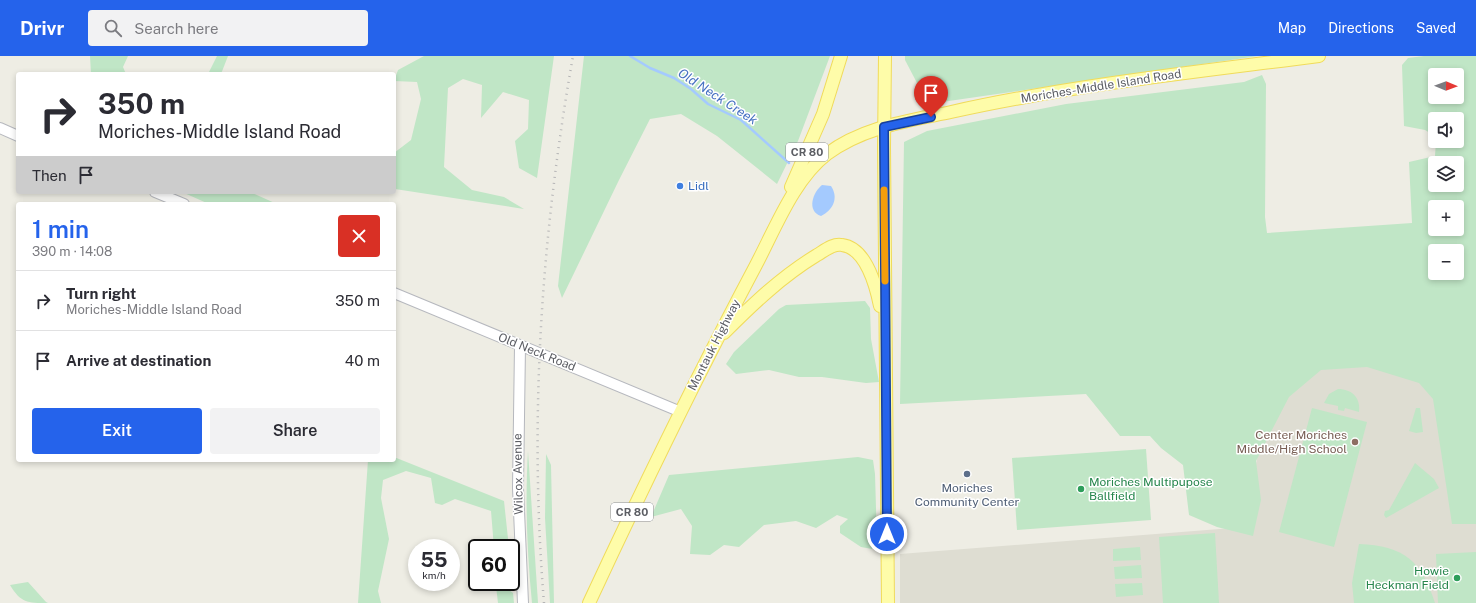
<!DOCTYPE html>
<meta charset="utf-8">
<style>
:root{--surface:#fff;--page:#f2f2f3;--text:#2b2b33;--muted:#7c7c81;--line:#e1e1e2;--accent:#2563eb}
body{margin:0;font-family:"Public Sans",sans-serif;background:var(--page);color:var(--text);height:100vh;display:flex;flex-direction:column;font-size:15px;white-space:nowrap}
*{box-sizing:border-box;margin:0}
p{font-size:13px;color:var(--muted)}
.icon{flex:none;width:22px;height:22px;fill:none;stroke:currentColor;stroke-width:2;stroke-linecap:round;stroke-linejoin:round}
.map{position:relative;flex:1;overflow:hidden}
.drawer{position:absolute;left:16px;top:146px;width:380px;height:260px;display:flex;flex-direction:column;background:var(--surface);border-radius:4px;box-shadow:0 2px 6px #0003}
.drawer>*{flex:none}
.hud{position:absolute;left:16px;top:16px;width:380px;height:122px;border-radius:4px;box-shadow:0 2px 6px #0003;background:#fff;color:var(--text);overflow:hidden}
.needle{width:26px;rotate:91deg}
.fabs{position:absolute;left:1428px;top:12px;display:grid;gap:8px}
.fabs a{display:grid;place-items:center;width:36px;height:36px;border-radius:4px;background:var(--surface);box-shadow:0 2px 6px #0003;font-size:20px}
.speed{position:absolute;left:408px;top:483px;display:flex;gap:8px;font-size:20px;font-weight:700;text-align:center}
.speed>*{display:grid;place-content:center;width:52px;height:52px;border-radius:50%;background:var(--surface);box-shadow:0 2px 6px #0003;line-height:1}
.speed small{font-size:10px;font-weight:400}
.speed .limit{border:2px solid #111;border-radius:6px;background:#fff;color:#111}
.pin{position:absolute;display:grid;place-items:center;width:34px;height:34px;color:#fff;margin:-41px -17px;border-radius:50% 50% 50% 0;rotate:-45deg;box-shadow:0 0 4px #0007}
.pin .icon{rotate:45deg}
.me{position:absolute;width:44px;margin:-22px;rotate:0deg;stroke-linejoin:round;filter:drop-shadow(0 0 3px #0008)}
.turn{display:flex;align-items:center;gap:14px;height:84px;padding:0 16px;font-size:18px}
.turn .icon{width:52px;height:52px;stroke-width:2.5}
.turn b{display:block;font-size:28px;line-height:34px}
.then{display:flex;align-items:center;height:38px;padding:0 16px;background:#0003;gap:8px;font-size:15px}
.round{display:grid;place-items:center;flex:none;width:42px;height:42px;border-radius:4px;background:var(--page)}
.headline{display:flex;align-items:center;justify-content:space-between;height:68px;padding:0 16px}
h1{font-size:24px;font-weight:600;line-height:30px;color:var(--accent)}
.button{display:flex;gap:8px;margin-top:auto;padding:8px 16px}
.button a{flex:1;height:46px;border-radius:4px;background:var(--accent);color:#fff;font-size:16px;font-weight:600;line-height:46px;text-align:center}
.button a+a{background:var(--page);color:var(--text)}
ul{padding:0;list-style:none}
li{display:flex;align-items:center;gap:12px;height:60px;padding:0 16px;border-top:1px solid var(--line)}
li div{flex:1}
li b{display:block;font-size:15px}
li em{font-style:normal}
header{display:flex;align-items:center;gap:24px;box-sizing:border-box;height:56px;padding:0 20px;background:var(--accent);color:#fff}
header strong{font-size:19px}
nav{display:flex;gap:22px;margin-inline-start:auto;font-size:14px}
.search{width:280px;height:36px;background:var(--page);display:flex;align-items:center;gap:10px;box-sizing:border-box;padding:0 14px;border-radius:4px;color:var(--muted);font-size:15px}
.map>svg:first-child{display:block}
.education{fill:#deddd2}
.green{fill:#c0e6c6;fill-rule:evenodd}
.water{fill:#a4cafe}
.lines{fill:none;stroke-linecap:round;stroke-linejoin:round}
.stream{stroke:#a4cafe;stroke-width:2.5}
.minor-casing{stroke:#b6b8be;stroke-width:12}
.major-casing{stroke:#f0db5b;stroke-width:14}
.minor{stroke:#fff;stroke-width:10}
.major{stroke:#fefca9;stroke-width:12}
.rail{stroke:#b5b5b6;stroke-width:2.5;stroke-dasharray:1 5;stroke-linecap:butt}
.route-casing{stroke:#184099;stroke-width:10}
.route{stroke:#2563eb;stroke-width:7}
.slow{stroke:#f59e0b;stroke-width:7}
.shop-dot{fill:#3f7fe0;stroke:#fff;stroke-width:1.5}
.education-dot{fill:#8d6e63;stroke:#fff;stroke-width:1.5}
.service-dot{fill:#5c6f8a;stroke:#fff;stroke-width:1.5}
.leisure-dot{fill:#2e9e5b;stroke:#fff;stroke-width:1.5}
.labels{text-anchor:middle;stroke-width:3;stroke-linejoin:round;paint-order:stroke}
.shield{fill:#fff;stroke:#8d8e92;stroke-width:1}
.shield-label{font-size:11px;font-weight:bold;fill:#5c5e64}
.street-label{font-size:12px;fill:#5c5e64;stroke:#fff}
.shop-label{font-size:12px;fill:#366cbe;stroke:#fff;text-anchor:start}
.education-label{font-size:12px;fill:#785e54;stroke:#fff;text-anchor:end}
.leisure-label{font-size:12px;fill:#27864d;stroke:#fff;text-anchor:start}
.service-label{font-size:12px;fill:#4e5e75;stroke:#fff}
.water-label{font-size:13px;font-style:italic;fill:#4671c2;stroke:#fff}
</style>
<header>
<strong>Drivr</strong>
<div class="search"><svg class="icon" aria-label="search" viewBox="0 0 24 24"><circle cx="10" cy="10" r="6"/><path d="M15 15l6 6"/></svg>Search here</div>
<nav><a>Map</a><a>Directions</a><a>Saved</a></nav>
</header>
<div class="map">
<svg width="1476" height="547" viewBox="0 0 1476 547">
<rect width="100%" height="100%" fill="#eeede4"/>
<!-- education -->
<path class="education" d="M1442,304L1476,460V547H900V498L1245,471L1273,311Z"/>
<!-- green -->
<g class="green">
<path d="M90,0H128L123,11L126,18H91Z"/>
<path d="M217,0H228L221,18H208Z"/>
<path d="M424,0H554L537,122L519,112L515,85L528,73L529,44L503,36L481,62L482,29L463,23L448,32L444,111L472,134L504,141L524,153L395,133L394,97L411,84L421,43L417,26L394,25L398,14Z"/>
<path d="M584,0H830L798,85L777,128L717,80L681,58L650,63L619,124L562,242L558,230Z"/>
<path d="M905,0H1258L928,48L905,4Z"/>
<path d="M1424,0H1476V468H1452L1433,343L1419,327L1367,311L1321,314L1289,341L1256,405L1261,444L1253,480L1217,471L1189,459L1183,409L1161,392L1150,380H1120L1086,338L900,348L904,86L927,75L1066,48L1244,26L1262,19L1266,28L1265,161L1267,177L1412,167L1409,106L1435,100L1436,85H1457V63H1435V80L1425,74L1404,70L1402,9L1408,2ZM1435,19H1457V41H1435ZM1435,107H1457V129H1435ZM1435,151H1457V173H1435ZM1435,195H1457V217H1435Z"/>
<path d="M182,136H250L277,148H209Z"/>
<path d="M865,245L870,252L871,283L879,326L866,327L822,321H799L769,314L736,318L726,308L734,296L779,253L786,249Z"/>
<path d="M1338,333C1352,333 1361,342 1359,356L1345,352L1344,355L1338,354V350L1324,347L1329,338Z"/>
<path d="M1312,352L1367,366L1334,491L1279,476Z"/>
<path d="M1416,352H1420L1423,376L1416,377L1409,375Z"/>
<path d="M1146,393L1151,464L1017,474L1012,402Z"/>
<path d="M528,395L538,547H532C527,497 525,445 528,395Z"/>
<path d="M546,398L551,409L554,547H550L545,462Z"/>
<path d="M394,401L504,445L509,492H494L491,455L455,443L442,449L435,447L431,422L406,415L383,424L381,442L389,483L378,535L381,547H358L368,404H394Z"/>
<path d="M858,401L873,404L875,418L877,485L872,493L861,491L840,477V470L848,463L837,459L816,472L796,465L764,469L739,491L724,489L710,499L690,498L692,470L681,453L651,461L669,419Z"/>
<path d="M1415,407L1434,423L1439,432L1386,462L1384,459L1385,455L1389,454Z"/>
<path d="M1215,477L1219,547H1163L1159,481Z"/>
<path d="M1359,488C1404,490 1421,504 1435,547H1354L1352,527Z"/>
<path d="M1140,491L1141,504L1113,505V493Z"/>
<path d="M1476,496V547H1438L1436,498Z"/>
<path d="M1141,509L1142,522L1115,523L1114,511Z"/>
<path d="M28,526L46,546L48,547C27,547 21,547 10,529Z"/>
<path d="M1142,527L1143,539L1116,541L1115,528Z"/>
<path d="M496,530H503L513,537L514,547H498Z"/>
</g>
<!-- water -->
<path class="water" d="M822,129L831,130C839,142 833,154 821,160C806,155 813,136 822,129Z"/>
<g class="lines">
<!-- stream -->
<path class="stream" d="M630,0L650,12L674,22L691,33L708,48L741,64L789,107"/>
<!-- minor casing -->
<g class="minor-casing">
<g id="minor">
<path d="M0,72L18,80"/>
<path d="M155,136L184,148"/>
<path d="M394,237L681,356"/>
<path d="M520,290L518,432L523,547"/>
</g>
</g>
<!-- major casing -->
<g class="major-casing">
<g id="major">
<path d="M885,0L884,91L888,547"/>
<path d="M791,131L823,58L841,0"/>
<path d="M724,277C753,248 781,221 817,199C824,195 833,187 842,189C866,192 876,230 880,250"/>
<path d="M589,547C642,433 697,320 756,209C775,173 794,123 827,98C863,71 908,65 951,56C1072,29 1196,16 1319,0"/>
</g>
</g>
<!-- minor -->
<use href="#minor" class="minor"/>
<!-- major -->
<use href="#major" class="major"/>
<!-- rail -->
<path class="rail" d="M544,547C529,364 541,181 573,0"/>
</g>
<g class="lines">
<!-- route casing -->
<g class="route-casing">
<path id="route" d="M887,478L884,71L931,61"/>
</g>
<!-- route -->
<use href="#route" class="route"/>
<!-- slow -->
<path class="slow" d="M884,134L885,225"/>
</g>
<!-- markers -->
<circle class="shop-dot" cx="680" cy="130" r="4"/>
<circle class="education-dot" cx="1355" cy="386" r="4"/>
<circle class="service-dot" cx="967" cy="418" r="4"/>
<g class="leisure-dot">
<circle cx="1081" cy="433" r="4"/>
<circle cx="1457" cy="522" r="4"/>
</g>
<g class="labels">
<!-- shield labels -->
<g class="shield">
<rect x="786" y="87" width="42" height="18" rx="3"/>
<rect x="611" y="447" width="42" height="18" rx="3"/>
</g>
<g class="shield-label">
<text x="807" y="100">CR 80</text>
<text x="632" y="460">CR 80</text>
</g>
<!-- street labels -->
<g class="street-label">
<text transform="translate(1101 30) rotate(-9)" y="4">Moriches-Middle Island Road</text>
<text transform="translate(714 289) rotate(-63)" y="4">Montauk Highway</text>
<text transform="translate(537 296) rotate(22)" y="4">Old Neck Road</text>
<text transform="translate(518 418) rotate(-91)" y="4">Wilcox Avenue</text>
</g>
<!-- shop labels -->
<g class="shop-label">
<text x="688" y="134">Lidl</text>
</g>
<!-- education labels -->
<g class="education-label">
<text x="1347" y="383">Center Moriches<tspan x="1347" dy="14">Middle/High School</tspan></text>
</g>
<!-- leisure labels -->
<g class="leisure-label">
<text x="1089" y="430">Moriches Multipupose<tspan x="1089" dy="14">Ballfield</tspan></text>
<text x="1449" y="519" text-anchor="end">Howie<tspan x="1449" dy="14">Heckman Field</tspan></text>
</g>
<!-- service labels -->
<g class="service-label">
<text x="967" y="436">Moriches<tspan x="967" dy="14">Community Center</tspan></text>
</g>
<!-- water labels -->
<g class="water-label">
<text transform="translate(718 40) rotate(33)" y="5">Old Neck Creek</text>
</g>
</g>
</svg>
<div class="fabs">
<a><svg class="needle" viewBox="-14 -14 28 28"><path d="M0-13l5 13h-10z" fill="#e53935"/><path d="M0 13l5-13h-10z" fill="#7c7c81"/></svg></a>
<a><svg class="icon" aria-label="sound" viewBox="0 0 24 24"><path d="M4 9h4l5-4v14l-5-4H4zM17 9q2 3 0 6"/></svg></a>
<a><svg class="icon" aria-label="layers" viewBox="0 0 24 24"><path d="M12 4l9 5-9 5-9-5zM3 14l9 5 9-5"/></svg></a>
<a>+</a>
<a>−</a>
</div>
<div class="speed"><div>55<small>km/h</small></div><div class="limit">60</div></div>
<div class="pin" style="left:931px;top:61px;background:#d93025"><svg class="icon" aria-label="arrive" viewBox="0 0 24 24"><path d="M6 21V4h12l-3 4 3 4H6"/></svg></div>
<svg class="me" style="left:887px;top:478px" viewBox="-20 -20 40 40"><circle r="17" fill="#2563eb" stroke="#fff" stroke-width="3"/><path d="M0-11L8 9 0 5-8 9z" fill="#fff"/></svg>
<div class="hud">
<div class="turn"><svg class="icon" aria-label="right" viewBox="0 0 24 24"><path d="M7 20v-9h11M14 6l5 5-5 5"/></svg><div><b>350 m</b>Moriches-Middle Island Road</div></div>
<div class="then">Then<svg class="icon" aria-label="arrive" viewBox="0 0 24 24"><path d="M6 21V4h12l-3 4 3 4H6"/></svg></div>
</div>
<section class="drawer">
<div class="headline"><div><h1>1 min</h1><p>390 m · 14:08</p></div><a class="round" style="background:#d93025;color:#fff"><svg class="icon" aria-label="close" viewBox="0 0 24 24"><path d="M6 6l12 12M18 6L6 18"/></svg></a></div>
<ul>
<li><svg class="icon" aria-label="right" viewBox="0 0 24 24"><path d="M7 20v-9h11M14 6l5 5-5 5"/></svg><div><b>Turn right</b><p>Moriches-Middle Island Road</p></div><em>350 m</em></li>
<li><svg class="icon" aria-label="arrive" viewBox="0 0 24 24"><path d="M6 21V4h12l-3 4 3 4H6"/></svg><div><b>Arrive at destination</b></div><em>40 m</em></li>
</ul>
<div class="button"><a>Exit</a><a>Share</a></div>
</section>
</div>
